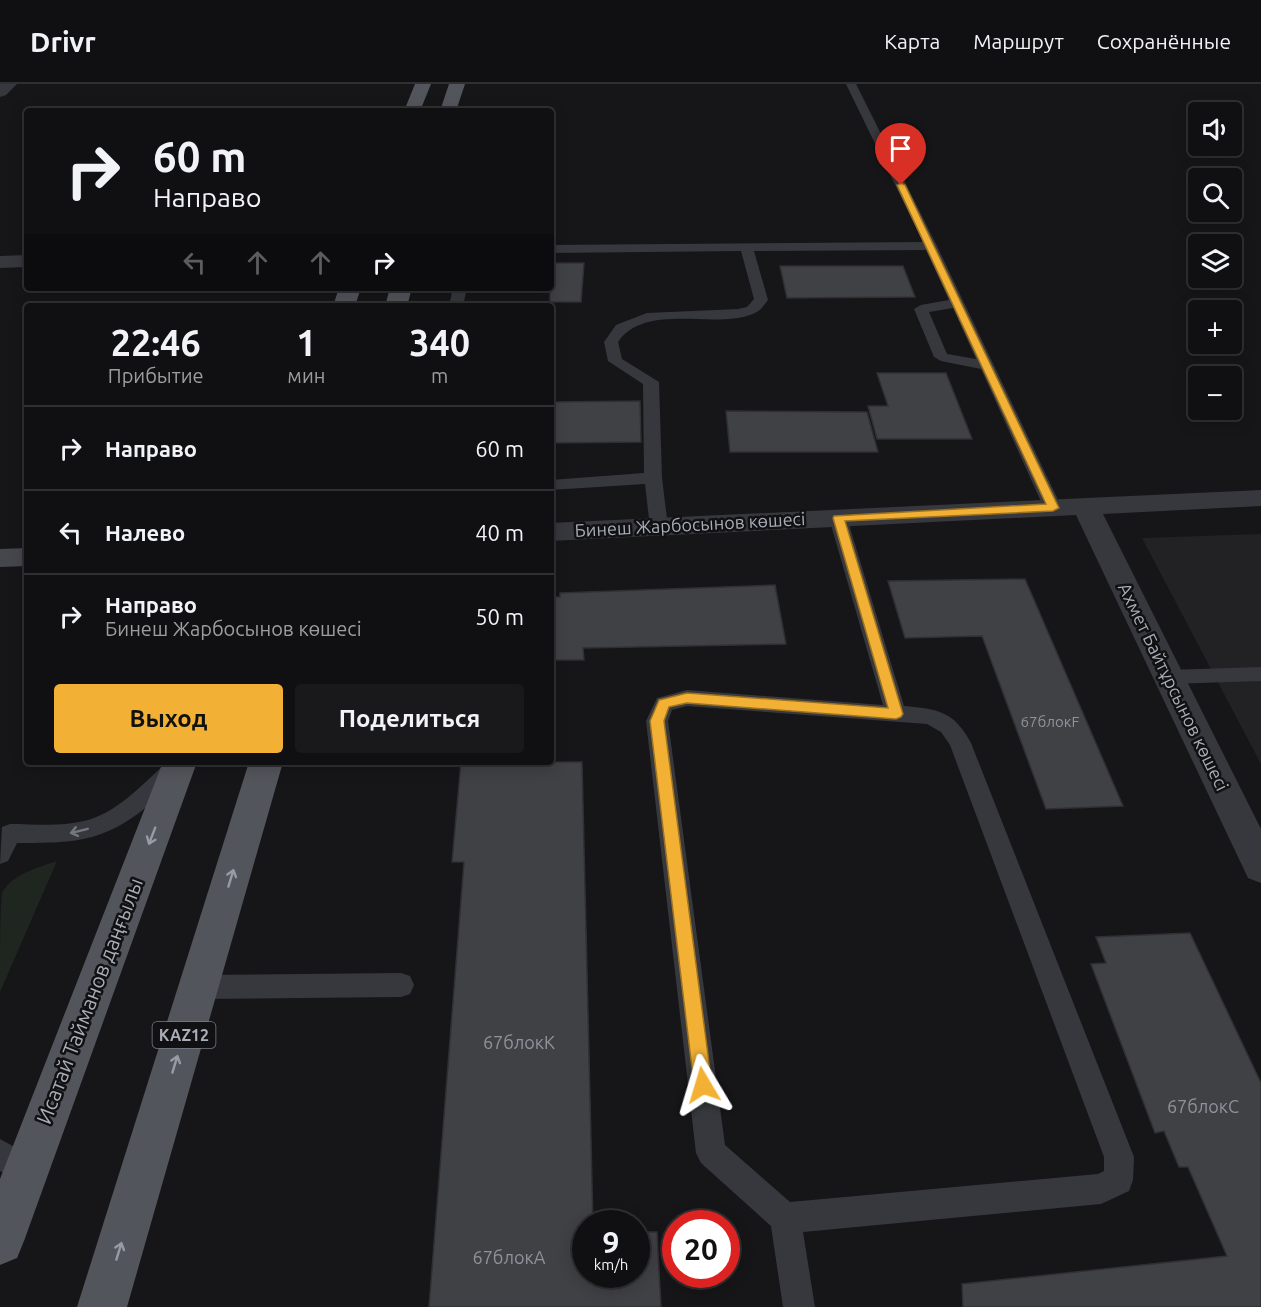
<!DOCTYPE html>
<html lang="ru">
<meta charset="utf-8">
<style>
:root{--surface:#101012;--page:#19191b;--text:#f1f3f6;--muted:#9c9d9f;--line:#303032;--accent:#f2b134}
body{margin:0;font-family:Ubuntu,sans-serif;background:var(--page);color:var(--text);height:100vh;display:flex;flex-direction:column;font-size:22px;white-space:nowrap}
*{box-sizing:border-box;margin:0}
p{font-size:20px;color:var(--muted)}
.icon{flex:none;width:33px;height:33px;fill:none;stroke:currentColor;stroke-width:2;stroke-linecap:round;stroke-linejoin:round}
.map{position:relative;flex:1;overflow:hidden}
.side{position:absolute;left:24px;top:219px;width:530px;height:462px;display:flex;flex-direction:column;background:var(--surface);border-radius:6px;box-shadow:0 3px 15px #0003,0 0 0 2px var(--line)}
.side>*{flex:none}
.hud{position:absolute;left:24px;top:24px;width:530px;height:183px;border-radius:6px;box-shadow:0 3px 15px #0003,0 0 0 2px var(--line);background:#101012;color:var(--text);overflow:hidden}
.fabs{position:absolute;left:1188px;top:18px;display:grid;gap:12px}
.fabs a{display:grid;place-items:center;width:54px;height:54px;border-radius:6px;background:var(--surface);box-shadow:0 3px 15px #0003,0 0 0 2px var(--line);font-size:30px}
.speed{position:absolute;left:572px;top:1126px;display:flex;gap:12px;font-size:30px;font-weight:700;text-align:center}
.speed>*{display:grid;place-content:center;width:78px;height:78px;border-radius:50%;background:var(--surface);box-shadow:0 3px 15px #0003,0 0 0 2px var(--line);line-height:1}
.speed small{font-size:15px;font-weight:400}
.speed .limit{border:9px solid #d22;background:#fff;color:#111}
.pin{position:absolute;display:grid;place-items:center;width:51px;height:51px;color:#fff;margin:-62px -26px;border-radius:50% 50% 50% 0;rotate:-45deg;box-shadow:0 0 6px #0007}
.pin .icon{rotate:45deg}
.me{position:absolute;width:66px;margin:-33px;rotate:353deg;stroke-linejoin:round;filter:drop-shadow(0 0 4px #0008)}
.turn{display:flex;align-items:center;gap:21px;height:126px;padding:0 30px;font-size:27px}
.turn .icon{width:78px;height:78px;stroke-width:2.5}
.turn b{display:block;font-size:42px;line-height:51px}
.lanes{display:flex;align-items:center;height:57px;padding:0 30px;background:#0003;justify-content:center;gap:30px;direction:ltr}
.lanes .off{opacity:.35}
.eta{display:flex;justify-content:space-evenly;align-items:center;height:102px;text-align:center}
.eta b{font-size:36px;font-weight:700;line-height:42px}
.primary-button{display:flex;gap:12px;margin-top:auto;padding:12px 30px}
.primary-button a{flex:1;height:69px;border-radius:6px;background:var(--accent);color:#111;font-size:24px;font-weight:700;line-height:69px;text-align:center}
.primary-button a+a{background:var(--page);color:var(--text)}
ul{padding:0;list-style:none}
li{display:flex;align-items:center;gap:18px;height:84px;padding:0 30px;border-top:2px solid var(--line)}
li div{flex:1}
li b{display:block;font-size:22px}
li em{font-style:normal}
header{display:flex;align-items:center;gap:36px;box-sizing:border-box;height:84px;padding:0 30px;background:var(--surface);border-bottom:2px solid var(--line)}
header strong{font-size:28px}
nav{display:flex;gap:33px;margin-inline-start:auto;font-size:21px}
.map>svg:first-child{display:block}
.built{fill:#222225}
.green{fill:#1e261f}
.building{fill:#404145;stroke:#303034;stroke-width:1.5}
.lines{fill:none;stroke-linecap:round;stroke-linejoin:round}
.lane{fill:#37383d;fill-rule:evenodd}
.street{fill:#37383d;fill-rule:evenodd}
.secondary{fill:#45474d;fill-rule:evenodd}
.primary{fill:#53555c;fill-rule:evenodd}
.oneway{stroke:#757881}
.oneway2{stroke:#979ba6}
.route{fill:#f2b134;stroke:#9d7322;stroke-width:1.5}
.labels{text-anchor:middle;stroke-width:5;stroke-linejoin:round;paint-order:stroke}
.number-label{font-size:15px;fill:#8e929b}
.shield{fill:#111113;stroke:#7b7e86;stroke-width:1.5}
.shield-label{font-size:16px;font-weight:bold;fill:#a8adb8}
.street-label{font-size:18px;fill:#a8adb8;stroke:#111113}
.near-number-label{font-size:18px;fill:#8e929b}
.near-street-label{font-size:21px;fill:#a8adb8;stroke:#111113}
</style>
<header>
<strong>Drivr</strong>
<nav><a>Карта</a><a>Маршрут</a><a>Сохранённые</a></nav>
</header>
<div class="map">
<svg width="1261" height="1223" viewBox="0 0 1261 1223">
<rect width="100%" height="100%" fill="#161618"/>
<!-- built -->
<path class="built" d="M1261,450V680L1142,454Z"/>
<!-- green -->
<path class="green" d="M57,777L0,908C0,893 0,817 2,809C13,789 38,784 57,777Z"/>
<!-- building -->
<g class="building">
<path d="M550,179H584L581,218H550Z"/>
<path d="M780,182H903L915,213L787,214Z"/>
<path d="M877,289H946L972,355H877L868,322H888Z"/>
<path d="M640,317L641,358L550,359V318Z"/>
<path d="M726,327L867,328L878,368H730Z"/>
<path d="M1025,495L1123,722L1046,725L982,552L905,554L888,497Z"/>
<path d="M775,501L786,560L583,564L584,576H550V513H560V509Z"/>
<path d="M461,678H582L593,1140H585V1191H636V1148H657L661,1223H429L464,778H452Z"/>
<path d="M1190,849L1261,999V1223H963L962,1200L1227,1172L1188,1083H1179L1164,1047L1155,1049L1091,880L1106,879L1096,853Z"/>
</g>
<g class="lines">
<!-- lane -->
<g class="lane">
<path d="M846,0H856L937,162L1062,424L1059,428H1047L1044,424L981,285L941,277L934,273L914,225L921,221L949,216L926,166L754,167L768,216C765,220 760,227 755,229C716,247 647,217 618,258L622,275L659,298L662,394L668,443L665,447H653L650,443L645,400L550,406V396L644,389L643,300L608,277L604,258L616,241L647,229L738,225L747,223L754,215L741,167L550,169V161L923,158ZM953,224L976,275L947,270L929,228Z"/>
<path d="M453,204H467L463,222H449Z"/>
<path d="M838,429L844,430L847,434L904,622C938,625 954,627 971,659L1134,1073L1133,1096L1129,1107L1101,1120L803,1148L815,1223H783L771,1142L701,1079L696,1069L646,637L657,614L687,606L883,621L829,434L832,430ZM687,622L927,640L941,648L950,661L1104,1073V1087L1098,1090L790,1118L725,1061L668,637L672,626Z"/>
<path d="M1261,583V597L1168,600L1161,598L1158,593L1161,588L1168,586Z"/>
<path d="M166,679H182L185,685C179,697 166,706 156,715C107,758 79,759 17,759L8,777L0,780L2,743L10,740C34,740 60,743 84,737C116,730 143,700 166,679Z"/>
<path d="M401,889L410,892L414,901L410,910L401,913L198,915L189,912L185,903L189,894L198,891Z"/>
<path d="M0,1055L38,1076L42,1087L38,1098L27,1102L0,1087Z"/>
</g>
<!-- street -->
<g class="street">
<path d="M0,0H17L6,11L0,13Z"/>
<path d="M27,171V183L0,184V172Z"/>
<path d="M1261,406V422L1103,430L1261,745V799L1248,794L1076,431L550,457V439Z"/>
</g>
<!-- secondary -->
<path class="secondary" d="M27,464V482L0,483V465Z"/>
<!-- primary -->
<g class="primary">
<path d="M415,0H431L420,27H404Z"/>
<path d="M449,0H465L456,27H440Z"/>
<path d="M339,204H361L355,222H333Z"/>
<path d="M390,204H412L407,222H385Z"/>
<path d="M163,678H197L24,1157L17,1174L0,1181V1095Z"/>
<path d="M249,678H283L127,1223H77Z"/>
</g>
</g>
<!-- one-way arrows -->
<defs><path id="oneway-shaft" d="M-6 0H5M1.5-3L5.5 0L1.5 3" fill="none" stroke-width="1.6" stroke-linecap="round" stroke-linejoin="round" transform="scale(1.5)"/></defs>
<use class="oneway" href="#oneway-shaft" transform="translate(79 747) rotate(166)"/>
<g class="oneway2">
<use href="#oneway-shaft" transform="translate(152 752) rotate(111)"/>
<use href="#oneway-shaft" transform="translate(231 794) rotate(-73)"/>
<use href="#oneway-shaft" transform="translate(175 980) rotate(-73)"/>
<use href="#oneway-shaft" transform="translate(119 1167) rotate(-73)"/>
</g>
<!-- route -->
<path class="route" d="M901,99L905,101L1059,424L1053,427L845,437L903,630L901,633L896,635L687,619L669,623L664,637L712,1001L709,1007L703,1010L696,1007L694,1001L650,637L659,616L687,609L888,624L833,434L834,432L1046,420L897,101Z"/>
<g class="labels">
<!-- number labels -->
<g class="number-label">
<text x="1050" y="643">67блокF</text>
</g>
<!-- shield labels -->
<rect class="shield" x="152.5" y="938" width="63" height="26" rx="4.5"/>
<g class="shield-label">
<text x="184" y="957">KAZ12</text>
</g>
<!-- street labels -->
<g class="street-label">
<text transform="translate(690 441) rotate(-3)" y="6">Бинеш Жарбосынов көшесі</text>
<text transform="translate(1173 603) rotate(64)" y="6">Ахмет Байтұрсынов көшесі</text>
</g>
<!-- near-number labels -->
<g class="near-number-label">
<text x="519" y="965">67блокK</text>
<text x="1203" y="1029">67блокC</text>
<text x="509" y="1180">67блокA</text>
</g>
<!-- near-street labels -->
<g class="near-street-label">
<text transform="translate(90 917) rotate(-69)" y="7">Исатай Тайманов даңғылы</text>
</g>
</g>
</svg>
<div class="fabs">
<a><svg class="icon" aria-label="sound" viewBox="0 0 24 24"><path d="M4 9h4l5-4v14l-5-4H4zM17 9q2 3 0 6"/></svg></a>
<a><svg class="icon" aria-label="search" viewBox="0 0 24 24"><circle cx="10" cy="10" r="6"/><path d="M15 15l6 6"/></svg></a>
<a><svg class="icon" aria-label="layers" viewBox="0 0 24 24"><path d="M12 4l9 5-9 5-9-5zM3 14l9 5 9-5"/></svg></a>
<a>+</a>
<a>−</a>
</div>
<div class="speed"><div>9<small>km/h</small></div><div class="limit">20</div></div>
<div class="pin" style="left:901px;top:101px;background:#d93025"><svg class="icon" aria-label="arrive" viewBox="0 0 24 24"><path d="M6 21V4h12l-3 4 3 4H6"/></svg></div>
<svg class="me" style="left:703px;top:1001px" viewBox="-20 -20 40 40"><path d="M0-17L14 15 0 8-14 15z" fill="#f2b134" stroke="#fff" stroke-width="4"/></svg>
<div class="hud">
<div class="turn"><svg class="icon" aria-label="right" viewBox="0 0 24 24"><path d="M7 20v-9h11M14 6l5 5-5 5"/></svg><div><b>60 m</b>Направо</div></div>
<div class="lanes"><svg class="icon off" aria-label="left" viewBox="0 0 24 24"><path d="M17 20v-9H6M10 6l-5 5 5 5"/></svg><svg class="icon off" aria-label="ahead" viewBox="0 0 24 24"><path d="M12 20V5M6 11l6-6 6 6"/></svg><svg class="icon off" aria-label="ahead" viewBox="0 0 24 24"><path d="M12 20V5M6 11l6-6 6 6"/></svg><svg class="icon" aria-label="right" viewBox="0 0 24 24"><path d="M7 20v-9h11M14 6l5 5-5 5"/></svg></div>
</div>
<section class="side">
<div class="eta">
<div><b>22:46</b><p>Прибытие</p></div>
<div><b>1</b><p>мин</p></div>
<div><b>340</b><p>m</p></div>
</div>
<ul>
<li><svg class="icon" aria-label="right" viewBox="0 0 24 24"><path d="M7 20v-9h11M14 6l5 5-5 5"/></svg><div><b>Направо</b></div><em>60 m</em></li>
<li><svg class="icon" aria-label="left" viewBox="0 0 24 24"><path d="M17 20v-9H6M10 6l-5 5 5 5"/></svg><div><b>Налево</b></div><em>40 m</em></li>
<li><svg class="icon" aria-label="right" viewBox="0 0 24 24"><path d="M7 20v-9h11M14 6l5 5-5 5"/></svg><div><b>Направо</b><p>Бинеш Жарбосынов көшесі</p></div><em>50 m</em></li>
</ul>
<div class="primary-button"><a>Выход</a><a>Поделиться</a></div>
</section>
</div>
